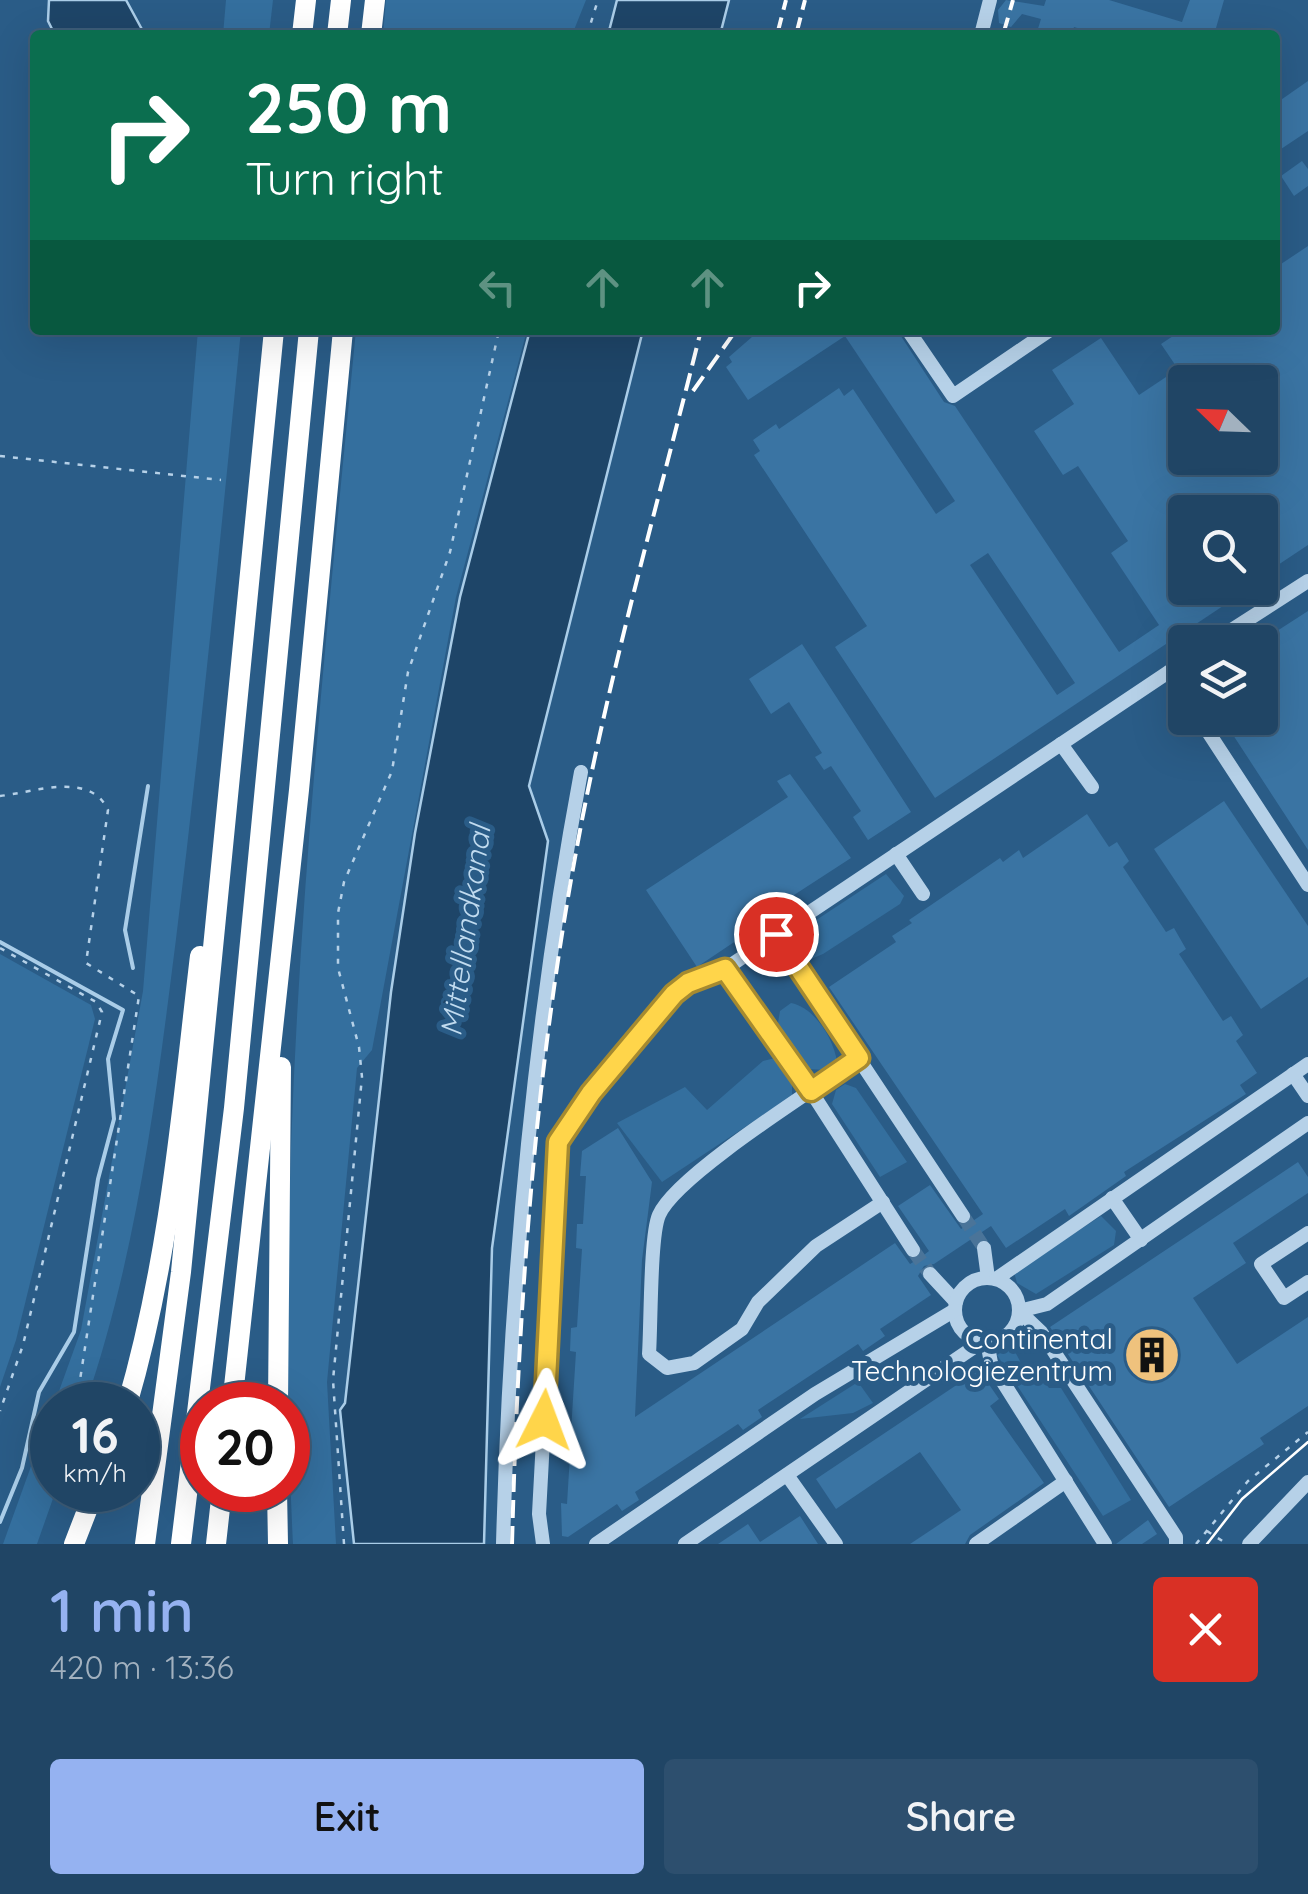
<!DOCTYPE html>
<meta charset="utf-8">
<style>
:root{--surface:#204565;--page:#2d4f6e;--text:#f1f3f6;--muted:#a2b1bf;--line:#3d5d79;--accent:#95b2f1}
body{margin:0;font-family:Quicksand,sans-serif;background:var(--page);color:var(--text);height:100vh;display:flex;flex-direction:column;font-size:38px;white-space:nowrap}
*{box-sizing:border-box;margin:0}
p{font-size:32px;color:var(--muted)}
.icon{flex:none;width:55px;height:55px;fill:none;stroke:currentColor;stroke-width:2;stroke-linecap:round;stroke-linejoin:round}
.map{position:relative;height:1544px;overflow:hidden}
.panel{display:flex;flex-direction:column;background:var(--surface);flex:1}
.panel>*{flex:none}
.banner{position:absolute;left:30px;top:30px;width:1250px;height:305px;border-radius:10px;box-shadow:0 10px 40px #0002,0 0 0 2px var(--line);background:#0b6e4f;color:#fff;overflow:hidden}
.needle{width:65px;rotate:293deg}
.tools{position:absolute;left:1168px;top:365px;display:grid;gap:20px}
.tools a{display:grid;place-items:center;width:110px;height:110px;border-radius:10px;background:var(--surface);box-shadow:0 10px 40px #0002,0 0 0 2px var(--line);font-size:50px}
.speed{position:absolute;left:30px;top:1382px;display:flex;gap:20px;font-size:50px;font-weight:700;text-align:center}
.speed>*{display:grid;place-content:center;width:130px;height:130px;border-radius:50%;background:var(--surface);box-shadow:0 10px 40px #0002,0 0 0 2px var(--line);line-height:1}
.speed small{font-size:25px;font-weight:400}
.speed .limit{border:15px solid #d22;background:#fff;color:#111}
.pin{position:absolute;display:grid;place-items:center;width:85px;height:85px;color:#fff;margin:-42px;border:5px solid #fff;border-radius:50%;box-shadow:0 2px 10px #0007}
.me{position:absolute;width:110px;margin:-55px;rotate:3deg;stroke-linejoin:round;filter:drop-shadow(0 0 8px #0008)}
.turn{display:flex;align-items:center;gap:35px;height:210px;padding:0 50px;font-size:45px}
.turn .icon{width:130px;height:130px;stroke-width:2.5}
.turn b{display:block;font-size:70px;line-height:85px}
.lanes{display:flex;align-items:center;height:95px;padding:0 50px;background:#0003;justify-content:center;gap:50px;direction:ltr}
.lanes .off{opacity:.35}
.round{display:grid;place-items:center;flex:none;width:105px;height:105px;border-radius:10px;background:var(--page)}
.summary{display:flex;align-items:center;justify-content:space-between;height:170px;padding:0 50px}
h1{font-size:60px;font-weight:600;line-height:75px;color:var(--accent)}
.cta{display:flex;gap:20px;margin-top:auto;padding:20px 50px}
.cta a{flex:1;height:115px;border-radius:10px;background:var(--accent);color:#111;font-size:40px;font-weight:600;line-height:115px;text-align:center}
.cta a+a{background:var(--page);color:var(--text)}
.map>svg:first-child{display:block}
.green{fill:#346f9e}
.water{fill:#1e4568;stroke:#aacde8;stroke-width:2.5}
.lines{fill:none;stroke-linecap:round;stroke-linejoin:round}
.stream{stroke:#aacde8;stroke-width:4}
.building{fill:#3a74a3;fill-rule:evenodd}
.minor-tunnel{stroke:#4a7499;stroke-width:14;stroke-dasharray:14 7;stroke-linecap:butt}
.path{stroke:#b6d1e8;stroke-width:2.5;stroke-dasharray:5 8;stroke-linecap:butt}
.minor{stroke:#b6d1e8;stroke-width:14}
.highway{stroke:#fff;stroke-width:20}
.tram{stroke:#fff;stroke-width:2.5}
.rail{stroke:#fff;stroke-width:4;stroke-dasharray:18 8;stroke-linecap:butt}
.route-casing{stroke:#a68a30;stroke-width:25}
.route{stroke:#ffd54a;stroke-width:18}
.labels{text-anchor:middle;stroke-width:10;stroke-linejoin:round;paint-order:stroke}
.poi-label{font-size:28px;fill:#fff;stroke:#2a5c87;text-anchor:end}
.water-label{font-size:30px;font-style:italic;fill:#c1dbef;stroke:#2a5c87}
</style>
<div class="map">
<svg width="1308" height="1544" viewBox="0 0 1308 1544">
<rect width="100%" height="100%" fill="#2a5c87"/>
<!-- green -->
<g class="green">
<path d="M226,0H273L269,35H223Z"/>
<path d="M386,0H586L572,35H383Z"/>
<path d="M198,330H241C221,533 201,736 176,939C156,1097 137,1254 85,1405H54L81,1330L143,991Z"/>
<path d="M356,330H527L456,597L372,1050L357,1068L327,1382L336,1544H293C272,1138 317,733 356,330Z"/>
<path d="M886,874L904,896L900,904L823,954L811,959L799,953L795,934Z"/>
<path d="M0,954L91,1005L95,1019L16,1340L0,1387Z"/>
<path d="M791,1003C814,1007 834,1039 837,1062L827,1070L807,1069L778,1023L780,1011Z"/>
<path d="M775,1058L792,1083V1096L662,1182L617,1123L685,1087L707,1110L763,1061Z"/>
<path d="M845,1084L856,1088L907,1162L880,1177L832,1104L836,1090Z"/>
<path d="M1101,1216L1116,1231L1114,1245L1036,1294L1017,1283L1014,1272Z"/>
<path d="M1012,1346L1022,1365H1031L1049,1388H1061L1131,1500L1103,1516L997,1355Z"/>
<path d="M858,1382L873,1403L853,1413L800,1419Z"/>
<path d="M52,1408V1490H56L37,1544H3Z"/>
</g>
<!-- water -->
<g class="water">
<path d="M49,0H126L145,35H55L48,21Z"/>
<path d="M617,0H729L720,35H608Z"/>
<path d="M530,330H643L529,786L548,841L492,1248L484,1544H354L340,1410L345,1403L391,992L415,833L460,597Z"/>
</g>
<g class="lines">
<!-- stream -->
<g class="stream">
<path d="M0,942L123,1010L108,1059L114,1119L98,1179L74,1332L39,1392L22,1468L0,1522"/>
<path d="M133,968L125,930L148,786"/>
</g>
</g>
<!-- building -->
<g class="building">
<path d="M1006,0L1044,6L1046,0H1109L1182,22L1190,0H1224L1214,35H1101L1074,27L1071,35H1036L1041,19L1022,14L1011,27L999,23L998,10Z"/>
<path d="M1308,81V131L1275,153V104Z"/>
<path d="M1302,161L1308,169V186L1294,196L1281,176Z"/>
<path d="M1308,246V545L1260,577V512H1185V588H1250L935,798L835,647L867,626L754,455L760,451L753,440L776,424L779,429L839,388L844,396L853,389L936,514L955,501L845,336L748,400L726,367L732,362L729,357L760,330H897L944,402L955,406L1119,652L1159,625L1111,553L1128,541L1078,466L1063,475L1034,431L1074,404L1052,370L1101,338L1139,395L1178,369L1161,344L1182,330H1275V268ZM1185,382H1260V458H1185ZM988,553L1075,683L1057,695L970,565Z"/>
<path d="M1308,611V850L1222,718H1260V642Z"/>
<path d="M802,644L911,812L868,840L853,817L861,811L831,766L824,770L815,757L822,753L789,702L771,714L749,679Z"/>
<path d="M790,774L851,858L794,895L797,900L697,967L646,890L788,797L777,781Z"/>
<path d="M1224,801L1308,926V977L1261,1009L1154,849Z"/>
<path d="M1087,814L1109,847L1117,842L1129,861L1123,867L1166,932L1174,928L1186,949L1179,954L1223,1021L1231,1016L1243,1035L1236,1041L1257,1073L1240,1085L1246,1094L1124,1172L1126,1176L1069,1216L1065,1209L1006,1248L991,1226L934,1264L924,1266L918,1276L931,1295L880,1329L885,1336L863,1351L858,1344L758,1410L762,1417L743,1430L738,1424L635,1492L639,1500L622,1511L617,1504L568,1537L562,1536L561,1503L567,1504L570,1455H564L565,1431H571L576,1352L570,1351L571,1328L577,1327L582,1249L576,1248L577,1224H583L586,1176H580L582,1151L618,1128L652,1182L642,1260L635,1417L895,1243L910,1264L920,1258L929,1251L898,1206L930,1185L961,1229L983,1214L829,987L896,942L892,936L912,923L909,920L1000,858L1003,862L1019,850L1023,858Z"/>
<path d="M1298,1162L1308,1177V1193L1233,1243L1246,1263L1193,1298L1237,1364L1308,1317V1406L1260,1438L1264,1444L1169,1507L1050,1327Z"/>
<path d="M979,1370L999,1399L990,1406L1044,1483L970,1535L965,1544H910L961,1510L920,1452L836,1509L816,1479Z"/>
<path d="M800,1516L818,1544H718L748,1524L760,1542Z"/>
<path d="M1148,1520L1157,1534L1142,1544H1116Z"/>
</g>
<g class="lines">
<!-- minor-tunnel -->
<g class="minor-tunnel">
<path d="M963,1216L984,1248"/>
<path d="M913,1250L930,1274"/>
</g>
<!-- path -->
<g class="path">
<path d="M587,35L598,0"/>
<path d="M0,456L221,480"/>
<path d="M0,796C35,792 90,771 108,810L86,963L139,996L80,1380"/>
<path d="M0,948L96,1002L102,1012L23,1345L0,1411"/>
<path d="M1207,1531L1227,1544"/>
<path d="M344,1544L333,1380L362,1077L359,1047L338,968V913L344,882L392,771L408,672L450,552L499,330"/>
<path d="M1196,1544L1248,1481L1308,1432"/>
</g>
<!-- minor -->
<g class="minor">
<path d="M981,35L990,0"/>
<path d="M908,330L953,396L1050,330"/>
<path d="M1213,642L1308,581"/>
<path d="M1169,672L1185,696"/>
<path d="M1199,718L1308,885"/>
<path d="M1061,744L1092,787"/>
<path d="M896,854L923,894"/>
<path d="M776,934L963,1216"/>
<path d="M859,1058C818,1087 676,1175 659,1215C650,1235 651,1327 649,1354L667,1368L694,1363L742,1329L758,1302L816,1246L883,1202"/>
<path d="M1293,1074L1308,1096"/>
<path d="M1112,1198L1141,1240"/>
<path d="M1308,1233L1261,1264L1284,1298L1308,1282"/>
<path d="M984,1248L988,1278"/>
<path d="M913,1250L805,1082L725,969L1185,661"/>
<path d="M930,1274L956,1302"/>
<circle cx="987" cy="1310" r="32"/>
<path d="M996,1279L1308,1064"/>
<path d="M1019,1311L1047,1304L1308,1123"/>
<path d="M1019,1311L1041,1332L1176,1537V1544"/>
<path d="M987,1341L991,1363L1105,1544"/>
<path d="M787,1475L836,1544"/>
<path d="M503,1544C510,1283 533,1028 581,772"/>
<path d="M543,1544L539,1514L559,1142L591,1093L674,994L688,983L725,969"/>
<path d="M596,1544L815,1394L955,1310"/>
<path d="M685,1544L983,1341"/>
<path d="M976,1544L1066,1481"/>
<path d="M1249,1544L1308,1482"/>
</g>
<!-- highway -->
<g class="highway">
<path d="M302,35L306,0"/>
<path d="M337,35L341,0"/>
<path d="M371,35L375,0"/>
<path d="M127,1405C170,1258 182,1107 200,956"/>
<path d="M232,1405L299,790L343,330"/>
<path d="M278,1405L281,1067"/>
<path d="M277,1490L278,1544"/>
<path d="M74,1544L95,1490"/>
<path d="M145,1544L181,1272L274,330"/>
<path d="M181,1544L234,1108L309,330"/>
<path d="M216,1544L222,1490"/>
</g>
<!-- tram -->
<path class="tram" d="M1207,1544L1242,1499L1308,1442"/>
<!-- rail -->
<g class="rail">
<path d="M777,35L786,0"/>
<path d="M796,35L805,0"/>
<path d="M1003,35L1013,0"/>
<path d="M693,391L736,330"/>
<path d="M512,1544C518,1312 534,1080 576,852C608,676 658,504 701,330"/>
</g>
</g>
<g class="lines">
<!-- route casing -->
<g class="route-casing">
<path id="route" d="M544,1420L558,1142L591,1093L674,994L688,983L725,969L811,1091L859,1058L776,934"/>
</g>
<!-- route -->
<use href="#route" class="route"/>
</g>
<!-- icons -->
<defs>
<g id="building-disc" transform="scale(2.875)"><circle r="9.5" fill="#efc27d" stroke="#2a5c87"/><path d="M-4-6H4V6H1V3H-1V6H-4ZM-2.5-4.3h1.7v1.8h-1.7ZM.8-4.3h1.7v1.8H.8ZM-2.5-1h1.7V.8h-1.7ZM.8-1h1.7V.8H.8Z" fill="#111"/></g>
</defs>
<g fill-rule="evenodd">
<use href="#building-disc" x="1152" y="1355"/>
</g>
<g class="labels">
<!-- poi labels -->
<g class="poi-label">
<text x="1113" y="1349">Continental<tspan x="1113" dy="32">Technologiezentrum</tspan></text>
</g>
<!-- water labels -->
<g class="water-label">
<text transform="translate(466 931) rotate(-82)" y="10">Mittellandkanal</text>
</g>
</g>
</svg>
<div class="tools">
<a><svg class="needle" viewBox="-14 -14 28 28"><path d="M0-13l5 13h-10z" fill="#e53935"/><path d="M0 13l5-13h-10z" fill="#a2b1bf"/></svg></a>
<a><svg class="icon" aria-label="search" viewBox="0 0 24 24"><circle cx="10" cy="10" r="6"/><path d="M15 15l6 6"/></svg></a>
<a><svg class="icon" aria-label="layers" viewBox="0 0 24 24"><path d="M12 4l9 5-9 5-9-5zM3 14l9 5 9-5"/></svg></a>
</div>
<div class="speed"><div>16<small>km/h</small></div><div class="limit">20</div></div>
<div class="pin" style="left:776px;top:934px;background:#d93025"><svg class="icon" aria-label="arrive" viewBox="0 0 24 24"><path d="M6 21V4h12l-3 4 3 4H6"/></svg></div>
<svg class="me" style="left:544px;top:1420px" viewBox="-20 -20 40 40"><path d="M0-17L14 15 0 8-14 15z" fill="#ffd54a" stroke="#fff" stroke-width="4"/></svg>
<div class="banner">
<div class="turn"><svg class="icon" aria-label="right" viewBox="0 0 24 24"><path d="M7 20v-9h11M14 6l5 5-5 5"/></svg><div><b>250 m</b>Turn right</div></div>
<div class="lanes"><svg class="icon off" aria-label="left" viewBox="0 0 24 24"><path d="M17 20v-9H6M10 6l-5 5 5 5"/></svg><svg class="icon off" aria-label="ahead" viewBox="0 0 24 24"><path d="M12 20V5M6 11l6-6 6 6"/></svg><svg class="icon off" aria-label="ahead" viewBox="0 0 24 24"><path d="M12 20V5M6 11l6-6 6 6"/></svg><svg class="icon" aria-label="right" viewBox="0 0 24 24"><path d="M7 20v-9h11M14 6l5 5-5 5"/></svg></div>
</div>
</div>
<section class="panel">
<div class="summary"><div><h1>1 min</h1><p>420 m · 13:36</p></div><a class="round" style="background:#d93025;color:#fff"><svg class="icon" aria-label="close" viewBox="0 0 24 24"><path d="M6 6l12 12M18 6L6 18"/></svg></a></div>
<div class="cta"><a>Exit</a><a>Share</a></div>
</section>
